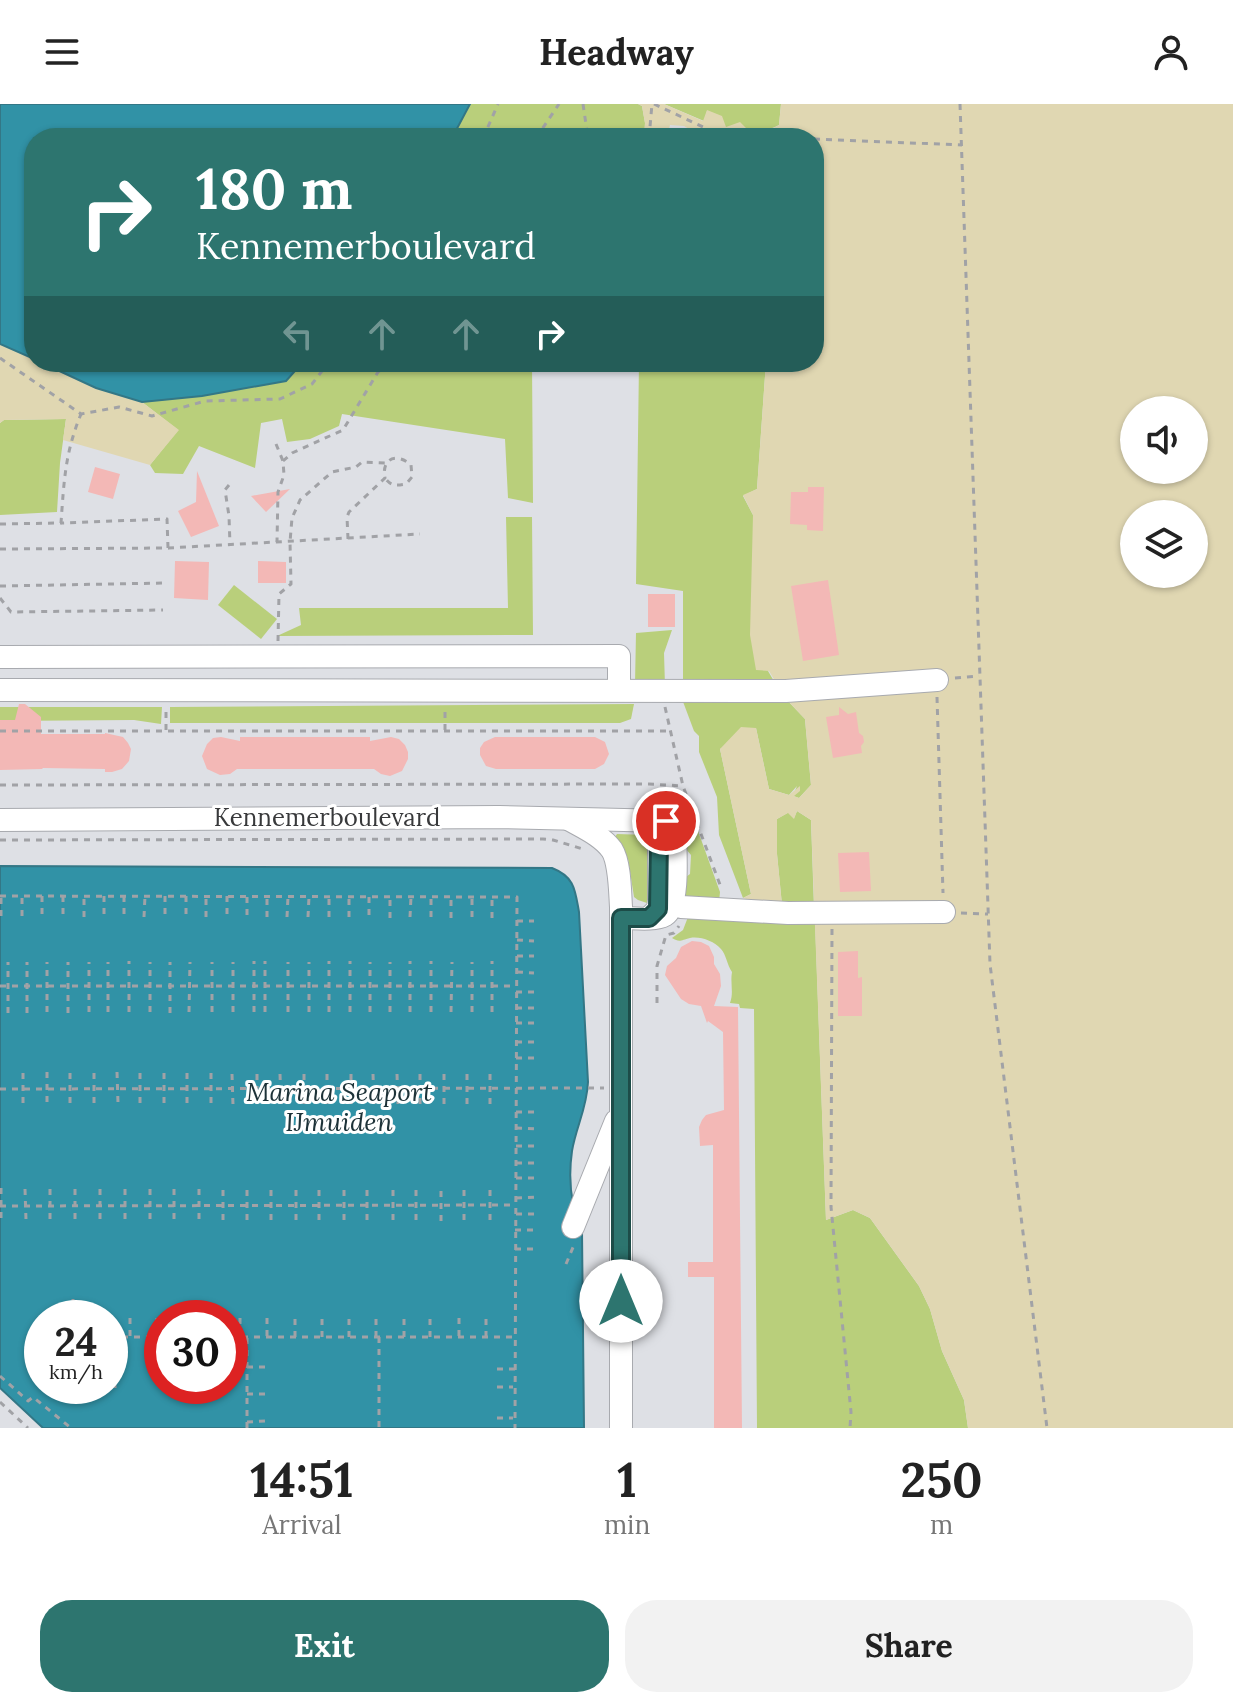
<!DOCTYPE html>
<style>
:root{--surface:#fff;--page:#f2f2f2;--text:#222;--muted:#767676;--accent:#2d756f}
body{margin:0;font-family:Lora,serif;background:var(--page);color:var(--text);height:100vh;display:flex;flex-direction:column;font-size:30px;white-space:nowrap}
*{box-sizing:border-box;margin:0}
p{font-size:26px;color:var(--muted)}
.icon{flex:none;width:44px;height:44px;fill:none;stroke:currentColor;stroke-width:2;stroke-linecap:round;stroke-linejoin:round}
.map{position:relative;height:1324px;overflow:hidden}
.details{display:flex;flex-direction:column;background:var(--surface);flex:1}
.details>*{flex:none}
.banner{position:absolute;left:24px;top:24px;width:800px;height:244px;border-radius:32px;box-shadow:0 2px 6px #0004;background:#2d756f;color:#fff;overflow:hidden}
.tools{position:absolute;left:1120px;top:292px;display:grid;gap:16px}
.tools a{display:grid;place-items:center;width:88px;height:88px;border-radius:50%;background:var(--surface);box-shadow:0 2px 6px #0004;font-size:40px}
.speed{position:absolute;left:24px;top:1196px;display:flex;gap:16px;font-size:40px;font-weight:700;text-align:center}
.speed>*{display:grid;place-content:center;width:104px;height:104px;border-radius:50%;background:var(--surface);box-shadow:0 2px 6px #0004;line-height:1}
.speed small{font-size:20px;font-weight:400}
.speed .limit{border:12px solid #d22;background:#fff;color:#111}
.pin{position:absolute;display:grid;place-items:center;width:68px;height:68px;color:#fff;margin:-34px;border:4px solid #fff;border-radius:50%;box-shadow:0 2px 8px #0007}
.me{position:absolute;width:88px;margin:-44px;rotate:0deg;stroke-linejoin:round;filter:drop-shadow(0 0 6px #0008)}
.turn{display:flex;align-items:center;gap:28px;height:168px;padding:0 40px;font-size:36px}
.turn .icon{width:104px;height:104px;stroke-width:2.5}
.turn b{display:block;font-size:56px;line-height:68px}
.lanes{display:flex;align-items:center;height:76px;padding:0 40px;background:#0003;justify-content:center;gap:40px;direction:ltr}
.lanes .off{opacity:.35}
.eta{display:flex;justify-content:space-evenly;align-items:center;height:136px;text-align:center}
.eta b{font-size:48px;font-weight:700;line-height:56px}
.button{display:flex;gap:16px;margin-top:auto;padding:16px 40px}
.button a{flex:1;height:92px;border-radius:32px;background:var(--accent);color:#fff;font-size:32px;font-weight:700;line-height:92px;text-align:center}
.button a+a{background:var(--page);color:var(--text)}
header{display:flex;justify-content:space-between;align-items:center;height:104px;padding:0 40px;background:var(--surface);font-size:36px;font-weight:700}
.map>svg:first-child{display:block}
.green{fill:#b9cf7b}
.sand{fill:#e0d7b2;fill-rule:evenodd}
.water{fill:#3192a6;stroke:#337786;stroke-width:2;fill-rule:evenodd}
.building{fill:#f3b8b6}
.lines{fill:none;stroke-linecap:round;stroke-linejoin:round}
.minor-casing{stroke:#a8aaaf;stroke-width:24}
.path{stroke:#a1a2a6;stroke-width:3;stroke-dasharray:6 6;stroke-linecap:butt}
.minor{stroke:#fff;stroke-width:22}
.route-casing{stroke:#1d4c48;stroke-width:20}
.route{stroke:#2d756f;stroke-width:14}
.labels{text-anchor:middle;stroke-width:6;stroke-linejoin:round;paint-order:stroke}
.street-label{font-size:24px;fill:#38393b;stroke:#fff}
.water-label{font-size:26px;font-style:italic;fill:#1d3238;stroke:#fff}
</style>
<header><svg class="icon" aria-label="menu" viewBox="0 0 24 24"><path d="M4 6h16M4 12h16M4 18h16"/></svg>Headway<svg class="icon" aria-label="person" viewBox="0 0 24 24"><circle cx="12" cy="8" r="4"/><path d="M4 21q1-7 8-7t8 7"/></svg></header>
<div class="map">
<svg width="1233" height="1324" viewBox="0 0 1233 1324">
<rect width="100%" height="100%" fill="#dee0e5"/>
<!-- green -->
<g class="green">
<path d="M470,0H638L642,2L645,19L644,34H452Z"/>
<path d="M664,0H781L779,21C764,29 744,31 727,24C720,21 713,12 707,7L704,17Z"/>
<path d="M303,258H532L533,399L508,394L505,335L342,310L339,322L310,335L287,338L282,315L261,319L255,364L199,342L183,370L155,369L150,361L178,326L142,298L202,292L286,277Z"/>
<path d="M639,258H766L757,385L743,392L753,411V446L768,567L778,584L683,583V487L636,480Z"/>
<path d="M66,315L60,359L57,408L0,411V319L4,316Z"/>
<path d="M506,413H532L533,531L277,532L301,521L299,504H508Z"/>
<path d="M234,481L277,515L261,535L218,501Z"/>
<path d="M672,526L664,549L665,582L635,580L636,529Z"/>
<path d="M682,595H786L805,615L811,681L799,694L793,692L797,682L789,691L769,685L756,624L720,645L751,790L743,794L719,731L717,693L699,648V632L694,627Z"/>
<path d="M634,600L631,615L620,619H170V603Z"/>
<path d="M0,603H162L161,620L134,616L0,617Z"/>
<path d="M686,701L689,702L720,788L719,798L686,797V773L690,770L691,751L685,744Z"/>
<path d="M797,707L811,716L814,805L782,801L777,750V715L789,708L794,714Z"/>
<path d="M617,730L647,731V799L638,796L634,793L628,755L615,733Z"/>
<path d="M688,813L815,817L826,1116L853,1106L870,1114L919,1182L930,1205L942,1247L964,1296L968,1324H757L754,905L740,904L739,900L730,899C734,889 730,879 732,868C727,861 726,850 721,845C714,837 700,832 690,834C681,836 680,839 672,834L683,826Z"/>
</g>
<!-- sand -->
<g class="sand">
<path d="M638,0H664L703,17L707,6L722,12L726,23L740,18L751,29L768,27L779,21L781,0H1233V1324H968L964,1296L942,1247L930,1205L919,1182L870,1114L853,1106L826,1116L811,716L797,707L794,715L788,709L777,715V750L782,801H767L743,794L751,790L720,645L741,623L756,624L769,685L789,691L800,682V687L794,692L799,694L811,681L805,615L786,595L769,567L756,566L750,531L753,411L743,391L757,385L766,258H814V34H704L684,22L670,21L668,29L654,32V34H644L645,19L642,2ZM1134,306H1194V366H1134ZM1134,410H1194V470H1134Z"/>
<path d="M0,240L34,255V258H40L96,284L142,298L179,326L150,361L63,336L66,315L4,316L0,319Z"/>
</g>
<!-- water -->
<g class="water">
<path d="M0,0H470L452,34H34V255L0,240Z"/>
<path d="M40,258H303L286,277L202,292L142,298L96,284Z"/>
<path d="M0,762L552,764C575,773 575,786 579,808L588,978C587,1004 576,1023 572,1047C568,1075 571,1103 582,1128L584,1324H43L0,1284ZM42,1214H110V1282H42ZM162,1214H230V1282H162Z"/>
</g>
<!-- building -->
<g class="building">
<path d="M95,363L120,370L113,395L88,388Z"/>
<path d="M197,367L219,422L191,433L178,407L196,398Z"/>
<path d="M808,383H824L823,427L807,426V421L790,420L791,388H808Z"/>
<path d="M290,385L266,408L251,392Z"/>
<path d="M175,457L209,458L208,496L174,494Z"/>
<path d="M258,457L286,458V479H258Z"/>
<path d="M828,476L839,551L803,557L791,482Z"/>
<rect x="648" y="490" width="27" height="33"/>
<path d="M19,600H25L41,613V630H105V629L123,633L128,639L131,645L129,657L122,665L112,668H105V665L43,664L42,665L0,666V616H15Z"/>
<path d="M839,603L848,610L856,608L859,629L863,632L864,638L861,642L862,649L833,654L826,613L839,611Z"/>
<path d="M221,633L240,637V633H370V637L391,633L399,635L405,641L408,648V655L402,667L390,672L381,670L374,665H237L230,670L220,671L207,665L202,652L207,640L213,634Z"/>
<path d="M495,633H595L605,638L609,650L604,660L595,665H496L486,662L480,651V644L484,638Z"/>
<path d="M869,748L871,787L840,788L838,749Z"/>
<path d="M692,837L701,838L709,842L714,853V860L720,870L721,882L714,902L738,903L742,1324H714V1173H688V1158H713V1041L700,1042L699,1023L702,1016L706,1011L724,1006L723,928L708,917L707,919L701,902L689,900L681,895L665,871L667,862L676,854L681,843Z"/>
<path d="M858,847V874L862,873V912H838V848Z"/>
</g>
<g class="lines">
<!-- minor casing -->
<g class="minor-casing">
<g id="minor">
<path d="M0,553L619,552V586"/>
<path d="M0,586L786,587L937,576"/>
<path d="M0,716L499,713L666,717L675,726C675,744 680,802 665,811C654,817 634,814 621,814"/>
<path d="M570,716C584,724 602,732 612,746C620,759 620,788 621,803V1324"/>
<path d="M681,803L788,809L944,808"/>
<path d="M651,812L658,805L659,796V733L653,716"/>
<path d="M573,1123L616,1017"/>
</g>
</g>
<!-- path -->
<g class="path">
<path d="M583,0L588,34"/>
<path d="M654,0L720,31L741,34H783"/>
<path d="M960,0L990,860L1047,1324"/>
<path d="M483,34L498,0"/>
<path d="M536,34L559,0"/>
<path d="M649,34L652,0"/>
<path d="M814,35L962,41"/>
<path d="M0,254L81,310L119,303L152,312L205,297L280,295L312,280L329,258"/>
<path d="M276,340L283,357L284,371L278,388L277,438"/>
<path d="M283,357L292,349L343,326L378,268L390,258"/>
<path d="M229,381L225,386L229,412L230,441"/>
<path d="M0,420L61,419C64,377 65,349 81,310"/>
<path d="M348,435L347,413L349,408L385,374C381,353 398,349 411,361L412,373L406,380C396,382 391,382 385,374"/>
<path d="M168,444L420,430"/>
<path d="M0,445L168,444L167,415L61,419"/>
<path d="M0,482L166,479"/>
<path d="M0,494L11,508L163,506"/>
<path d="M278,537L279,490L291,480L290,438L292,414L300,396L332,368L356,363L362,358L387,359"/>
<path d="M955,574L979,572"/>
<path d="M937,593L943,789"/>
<path d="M665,603L683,682L722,786"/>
<path d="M166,626V602"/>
<path d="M445,626V602"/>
<path d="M0,627H669"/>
<path d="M0,681L649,680L683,682"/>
<path d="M682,706V686"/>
<path d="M0,736L543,735L553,736L583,745"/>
<path d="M0,792L517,793L515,1324"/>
<path d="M42,792V813"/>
<path d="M63,792V813"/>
<path d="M104,792V813"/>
<path d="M124,792V813"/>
<path d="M165,792V813"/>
<path d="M186,792V813"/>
<path d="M227,792V813"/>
<path d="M247,793V813"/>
<path d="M369,793V813"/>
<path d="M961,809L988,810"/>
<path d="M1,812V792"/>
<path d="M22,812V792"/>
<path d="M84,813V792"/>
<path d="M144,813L145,792"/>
<path d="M206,813V792"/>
<path d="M267,813V793"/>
<path d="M287,813L288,793"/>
<path d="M308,813L309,793"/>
<path d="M329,813V793"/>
<path d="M349,813V793"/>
<path d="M410,813L411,793"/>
<path d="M431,813V793"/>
<path d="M472,813V793"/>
<path d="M390,814V793"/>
<path d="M451,814V793"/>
<path d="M492,814V793"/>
<path d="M517,817H534"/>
<path d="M832,825L831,1103L851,1308L850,1324"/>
<path d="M517,836L534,837"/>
<path d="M517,852H534"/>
<path d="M517,868L534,869"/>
<path d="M0,882H516"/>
<path d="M516,888H534"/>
<path d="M657,899V862L666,831L674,829L679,822"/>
<path d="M516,904H534"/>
<path d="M47,908V858"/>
<path d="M89,908V858"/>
<path d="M108,908V858"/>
<path d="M129,908V857"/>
<path d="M150,908V858"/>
<path d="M189,908L190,858"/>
<path d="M212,908V858"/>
<path d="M233,908V858"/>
<path d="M254,908V857"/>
<path d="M265,908V857"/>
<path d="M288,908V858"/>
<path d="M309,908V858"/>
<path d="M329,908V857"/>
<path d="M350,908V857"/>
<path d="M370,908V858"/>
<path d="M390,908V858"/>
<path d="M410,908V857"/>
<path d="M431,908V857"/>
<path d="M451,908L452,858"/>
<path d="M472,908V858"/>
<path d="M492,908V857"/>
<path d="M8,909V858"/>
<path d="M27,909V858"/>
<path d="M68,909V858"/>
<path d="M170,909V858"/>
<path d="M516,919H534"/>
<path d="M516,938H534"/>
<path d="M516,954H534"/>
<path d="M47,968V999"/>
<path d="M117,968L118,999"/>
<path d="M23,969V999"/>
<path d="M70,969V999"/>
<path d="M94,969V999"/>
<path d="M140,969V999"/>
<path d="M164,969V999"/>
<path d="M187,969V1000"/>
<path d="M211,969V999"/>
<path d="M232,970L233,1001"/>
<path d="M257,970V1000"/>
<path d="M280,970L281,1000"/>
<path d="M304,970V1000"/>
<path d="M327,970V1000"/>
<path d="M351,970V1001"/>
<path d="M373,970L374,1000"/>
<path d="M397,970L398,1000"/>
<path d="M420,970V1000"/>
<path d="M444,970V1000"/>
<path d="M467,970V1000"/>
<path d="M490,970V1000"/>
<path d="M0,985L604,984"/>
<path d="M516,1008H537"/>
<path d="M516,1024L537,1025"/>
<path d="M516,1042H537"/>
<path d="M516,1059H537"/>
<path d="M516,1074H537"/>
<path d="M1,1084V1115"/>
<path d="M25,1085L26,1116"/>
<path d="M50,1085V1116"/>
<path d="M75,1085V1116"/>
<path d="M100,1085V1116"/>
<path d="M125,1085V1116"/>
<path d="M150,1085V1116"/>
<path d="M174,1085V1116"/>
<path d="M199,1085V1116"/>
<path d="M223,1086V1117"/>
<path d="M271,1086V1117"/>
<path d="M296,1086V1117"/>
<path d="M319,1086V1117"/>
<path d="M344,1086V1117"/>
<path d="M367,1086V1117"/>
<path d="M393,1086V1117"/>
<path d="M416,1086V1117"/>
<path d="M464,1086V1118"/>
<path d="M490,1086V1117"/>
<path d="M516,1094L538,1093"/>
<path d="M0,1102L516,1101"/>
<path d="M516,1110H534"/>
<path d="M247,1116V1085"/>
<path d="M441,1117V1086"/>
<path d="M515,1126H534"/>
<path d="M515,1145H534"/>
<path d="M566,1160L574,1141"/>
<path d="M73,1195V1214"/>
<path d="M130,1214V1233"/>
<path d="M157,1214V1233"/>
<path d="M240,1214V1233"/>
<path d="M267,1214V1233"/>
<path d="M459,1214V1233"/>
<path d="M295,1215V1233"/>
<path d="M322,1215V1233"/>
<path d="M349,1215V1233"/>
<path d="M404,1215V1233"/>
<path d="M430,1215V1233"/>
<path d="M110,1233H162"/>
<path d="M115,1233V1284"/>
<path d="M230,1233H514"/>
<path d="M376,1233V1215"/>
<path d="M379,1233V1324"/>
<path d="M486,1233V1215"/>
<path d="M153,1234V1252"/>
<path d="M247,1263H266"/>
<path d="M497,1265H515"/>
<path d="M0,1272L28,1297L33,1293L71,1324"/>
<path d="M497,1283H513"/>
<path d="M247,1290H266"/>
<path d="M0,1298L28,1324"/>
<path d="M497,1314H513"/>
<path d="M247,1318L266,1317"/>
<path d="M247,1324V1233"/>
</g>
<!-- minor -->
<use href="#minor" class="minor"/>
</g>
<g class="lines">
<!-- route casing -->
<g class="route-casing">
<path id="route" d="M621,1197V814H649L658,805L659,733L653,716L666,717"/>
</g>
<!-- route -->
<use href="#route" class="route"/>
</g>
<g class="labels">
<!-- street labels -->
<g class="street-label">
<text x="327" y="722">Kennemerboulevard</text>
</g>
<!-- water labels -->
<g class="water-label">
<text x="339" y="997">Marina Seaport<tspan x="339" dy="30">IJmuiden</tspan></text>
</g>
</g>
</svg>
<div class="tools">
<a><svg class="icon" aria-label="sound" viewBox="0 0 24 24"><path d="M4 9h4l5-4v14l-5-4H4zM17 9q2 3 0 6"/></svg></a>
<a><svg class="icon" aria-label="layers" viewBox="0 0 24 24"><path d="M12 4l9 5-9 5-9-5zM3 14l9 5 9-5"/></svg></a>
</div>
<div class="speed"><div>24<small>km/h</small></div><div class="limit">30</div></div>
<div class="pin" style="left:666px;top:717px;background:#d93025"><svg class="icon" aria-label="arrive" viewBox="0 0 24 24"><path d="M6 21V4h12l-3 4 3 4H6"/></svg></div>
<svg class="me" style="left:621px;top:1197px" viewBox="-20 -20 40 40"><circle r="19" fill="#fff"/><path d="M0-13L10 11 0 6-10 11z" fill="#2d756f"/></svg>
<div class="banner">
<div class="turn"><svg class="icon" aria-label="right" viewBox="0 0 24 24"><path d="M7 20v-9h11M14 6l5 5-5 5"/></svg><div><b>180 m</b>Kennemerboulevard</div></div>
<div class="lanes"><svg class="icon off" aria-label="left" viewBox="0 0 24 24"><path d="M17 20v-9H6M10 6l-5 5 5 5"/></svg><svg class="icon off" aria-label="ahead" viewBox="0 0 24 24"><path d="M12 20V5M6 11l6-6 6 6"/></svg><svg class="icon off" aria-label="ahead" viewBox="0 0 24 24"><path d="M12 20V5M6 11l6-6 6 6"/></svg><svg class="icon" aria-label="right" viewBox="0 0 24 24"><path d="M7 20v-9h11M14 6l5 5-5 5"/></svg></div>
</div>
</div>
<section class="details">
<div class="eta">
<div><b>14:51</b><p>Arrival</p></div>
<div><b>1</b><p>min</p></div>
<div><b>250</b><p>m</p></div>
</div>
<div class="button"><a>Exit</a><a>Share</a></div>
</section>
